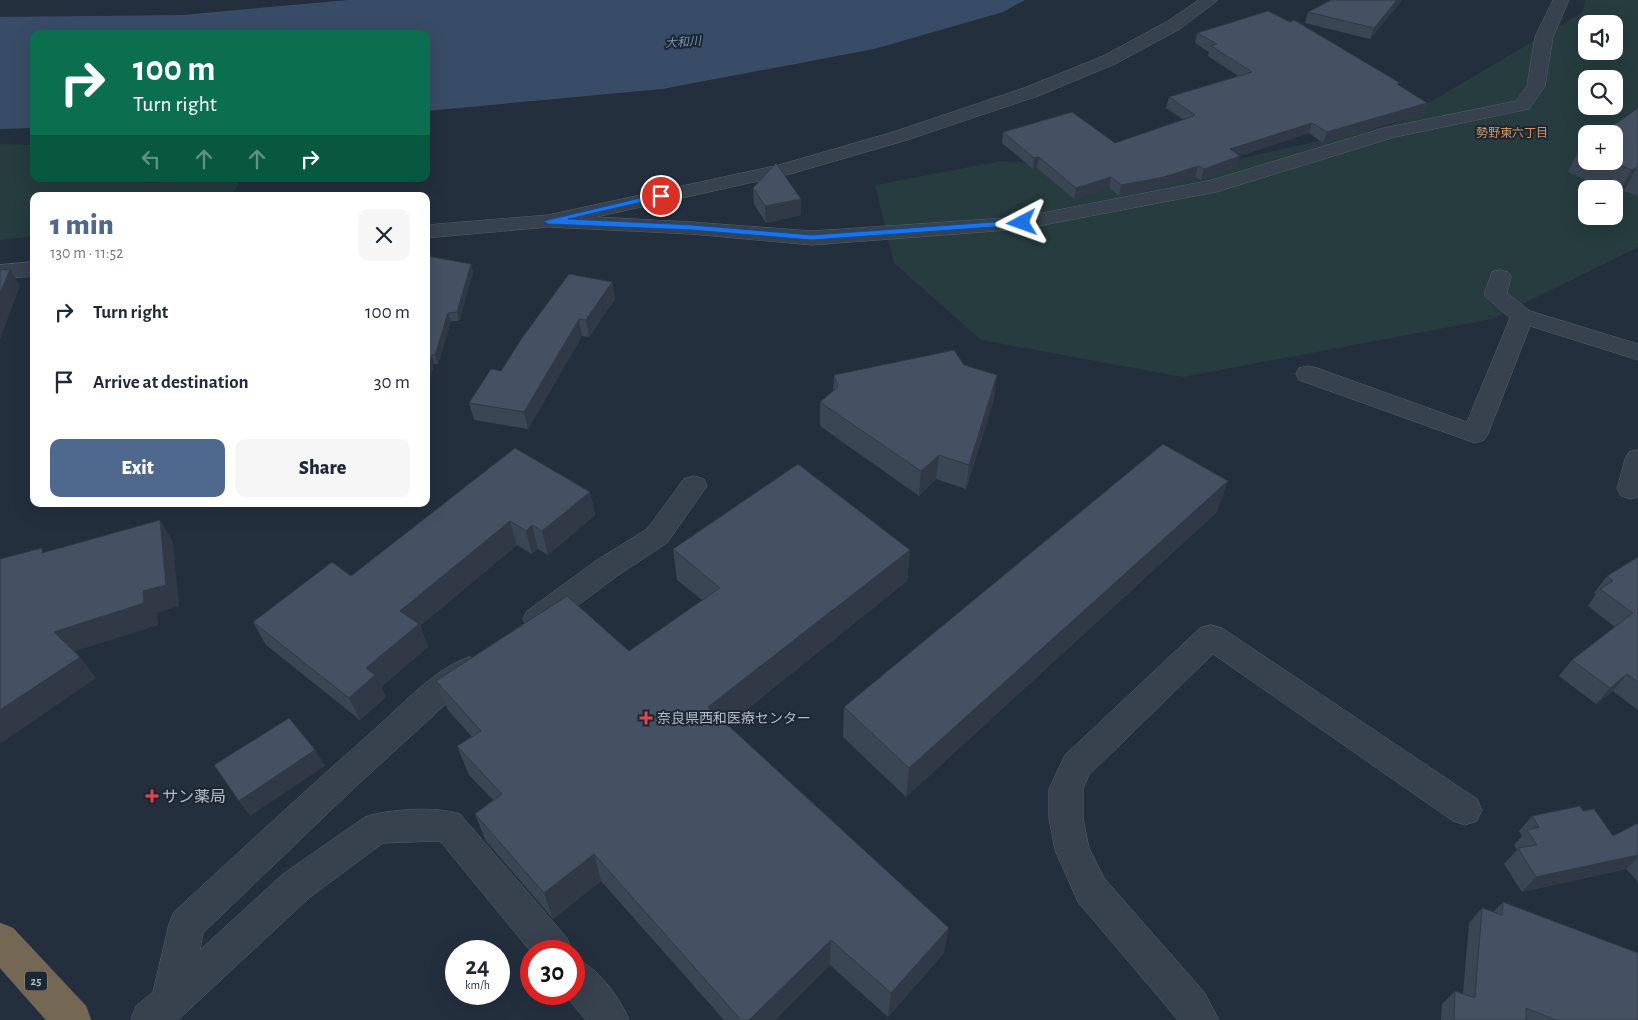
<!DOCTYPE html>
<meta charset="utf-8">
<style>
:root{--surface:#fff;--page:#f6f6f7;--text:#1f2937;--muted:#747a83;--accent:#4f688e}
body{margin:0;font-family:"Alegreya Sans","Noto Sans JP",sans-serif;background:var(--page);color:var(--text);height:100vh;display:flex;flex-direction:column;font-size:19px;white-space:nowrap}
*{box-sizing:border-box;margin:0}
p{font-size:16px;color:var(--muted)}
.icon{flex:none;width:28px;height:28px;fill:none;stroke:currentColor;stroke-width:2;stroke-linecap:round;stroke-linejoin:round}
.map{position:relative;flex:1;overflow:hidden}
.drawer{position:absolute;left:30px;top:192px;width:400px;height:315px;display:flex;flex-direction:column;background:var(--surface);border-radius:10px;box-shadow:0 5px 20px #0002}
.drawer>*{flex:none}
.banner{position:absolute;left:30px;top:30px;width:400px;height:152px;border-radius:10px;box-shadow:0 5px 20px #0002;background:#0b6e4f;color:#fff;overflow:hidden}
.tools{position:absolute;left:1578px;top:15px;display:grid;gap:10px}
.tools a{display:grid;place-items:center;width:45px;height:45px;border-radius:10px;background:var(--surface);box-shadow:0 5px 20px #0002;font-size:25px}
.speed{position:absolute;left:445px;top:940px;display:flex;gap:10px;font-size:25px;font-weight:700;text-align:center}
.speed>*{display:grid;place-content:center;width:65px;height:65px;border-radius:50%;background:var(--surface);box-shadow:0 5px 20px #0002;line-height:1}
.speed small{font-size:12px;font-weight:400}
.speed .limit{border:8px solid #d22;background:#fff;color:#111}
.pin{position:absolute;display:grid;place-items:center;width:42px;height:42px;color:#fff;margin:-21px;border:2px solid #fff;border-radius:50%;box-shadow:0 1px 5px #0007}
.me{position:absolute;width:55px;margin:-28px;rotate:266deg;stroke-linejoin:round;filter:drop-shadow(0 0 4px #0008)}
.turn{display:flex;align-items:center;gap:18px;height:105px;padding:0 20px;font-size:22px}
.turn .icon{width:65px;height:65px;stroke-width:2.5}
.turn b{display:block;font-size:35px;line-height:42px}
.lanes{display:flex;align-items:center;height:48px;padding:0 20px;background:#0003;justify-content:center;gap:25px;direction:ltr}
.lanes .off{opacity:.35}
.round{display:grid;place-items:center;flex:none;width:52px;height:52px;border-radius:10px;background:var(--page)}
.overview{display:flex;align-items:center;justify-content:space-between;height:85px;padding:0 20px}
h1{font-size:30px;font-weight:800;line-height:38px;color:var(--accent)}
.primary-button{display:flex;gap:10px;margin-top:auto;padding:10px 20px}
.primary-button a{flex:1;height:58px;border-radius:10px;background:var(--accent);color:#fff;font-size:20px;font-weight:800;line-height:58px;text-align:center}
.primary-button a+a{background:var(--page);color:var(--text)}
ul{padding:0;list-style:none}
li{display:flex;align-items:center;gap:15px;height:70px;padding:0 20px}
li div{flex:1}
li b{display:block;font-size:19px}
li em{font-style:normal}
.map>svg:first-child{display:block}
.green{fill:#263c3f;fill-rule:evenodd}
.water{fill:#394c67}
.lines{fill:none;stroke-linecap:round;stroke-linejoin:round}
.minor-casing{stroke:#565f6c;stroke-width:1}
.highway-casing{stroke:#434c59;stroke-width:1}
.minor{fill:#38414e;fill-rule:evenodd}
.highway{fill:#746855;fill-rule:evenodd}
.wall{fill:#3b4654}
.shaded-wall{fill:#303945}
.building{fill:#455162;stroke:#303945}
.route{fill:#1a73e8;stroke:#114b97}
.health-dot{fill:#e0444e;stroke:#1d2633;stroke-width:2}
.labels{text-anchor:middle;stroke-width:4;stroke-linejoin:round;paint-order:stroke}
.far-water-label{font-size:12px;font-style:italic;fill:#7c92b1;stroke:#1d2633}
.far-neighbourhood-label{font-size:12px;fill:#d59563;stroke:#1d2633}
.shield{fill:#1d2633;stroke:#878f9c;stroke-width:1}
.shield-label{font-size:12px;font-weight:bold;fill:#b4bcc9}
.poi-label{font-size:14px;fill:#b4bcc9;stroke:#1d2633;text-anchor:start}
.near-poi-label{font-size:16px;fill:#b4bcc9;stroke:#1d2633;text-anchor:start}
</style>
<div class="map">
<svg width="1638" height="1020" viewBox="0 0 1638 1020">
<rect width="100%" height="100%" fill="#242f3e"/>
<!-- green -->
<g class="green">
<path d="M1585,0H1638V247L1492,319L1183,377L981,340L894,263L875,185L1001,161L1178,173L1393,124L1583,12ZM1586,24H1614V51H1586ZM1586,79H1614V106H1586ZM1586,134H1614V161H1586ZM1586,189H1614V216H1586Z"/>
<path d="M0,144L34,145V179H146L145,183L241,179L232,196H34V236L0,240Z"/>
</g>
<!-- water -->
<path class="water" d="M348,0H1025L1003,12L874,49L662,89L426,111V34H34V128L0,129V17L183,15Z"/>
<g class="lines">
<!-- minor casing -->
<g class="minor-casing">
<g id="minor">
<path d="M1199,0H1218L1180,29L1115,64L1038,96L907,140L790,174L596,217L691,222L812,231L1022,217L1212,180L1384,128L1516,101L1527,86L1535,37L1553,0H1569L1553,37L1545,86L1529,109L1395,137L1216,192L1022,229L812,245L691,234L548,227L426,238V225L548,215L779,165L893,132L1024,88L1103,56L1168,21Z"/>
<path d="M34,262V276L0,279V265Z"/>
<path d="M1500,270L1508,272L1511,277L1507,293L1530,311L1638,344V360L1530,326L1488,434L1484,440L1475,443L1299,380L1296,374L1299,368L1308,366L1317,368L1467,422L1510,318L1484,295L1492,272Z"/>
<path d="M1638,450V497L1631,499L1621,496L1617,489L1625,459L1629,452Z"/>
<path d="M694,476L704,479L707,486L667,543L617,576L549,627L538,631L527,627L523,619L527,611L597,560L647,529L684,479Z"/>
<path d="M1211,625L1222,628L1477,799L1482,810L1477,821L1465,825L1453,821L1213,654L1089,775L1083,789V818L1089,848L1104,878L1204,992L1219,1020H1178L1078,902L1055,850L1049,818V789L1065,755L1200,628Z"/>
<path d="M469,657L480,661L484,670L480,679L447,703L352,790L203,933L200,950L283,874L365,817C387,809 438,806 460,814L567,938L572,951L531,952L440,841L383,843L309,898L178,1020H131L136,1006L153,992L169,924L174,912C241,850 308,788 376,728C404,703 434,669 469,657Z"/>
<path d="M574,957C597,967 620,997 629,1020H586L564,994H574Z"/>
</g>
</g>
<!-- highway casing -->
<g class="highway-casing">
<path id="highway" d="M0,923L13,928L86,1006L91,1020H46L0,968Z"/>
</g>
<!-- minor -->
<use href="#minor" class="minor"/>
<!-- highway -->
<use href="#highway" class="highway"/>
</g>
<!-- wall -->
<g class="wall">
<path d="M1402,0L1370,39L1305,23L1308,12Z"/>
<path d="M1197,33L1399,86L1427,103L1423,114L1323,143L1309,133L1240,156L1237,167L1201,180L1195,177L1161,188L1119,196L1109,188L1074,199L1037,168L1033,169L1002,143L1003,132L1115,143L1184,120L1166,108L1169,97L1238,76L1208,56L1209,52L1195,43Z"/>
<path d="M1638,108V196L1624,191L1618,194L1614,192V189H1606L1568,172L1580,148L1586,144V161H1614Z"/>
<path d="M753,188L801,215L766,223L754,204Z"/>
<path d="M426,247H428L431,257L471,264L473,273L459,321H451L438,364H434L426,390Z"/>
<path d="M612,282L615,299L589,337L582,336L528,429L474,420L469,403L501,371Z"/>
<path d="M964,365L994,400L966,489L936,479L919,496L820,426V402L833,391L834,375Z"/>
<path d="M590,492L595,515L548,555L538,549L532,554L517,545L420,626L428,647L381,687L386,697L360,720L266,645L253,622L351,576Z"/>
<path d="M1217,512L906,797L843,737L844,707Z"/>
<path d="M673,549L910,550L907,581L727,725L944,953L888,1017L830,965L775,1020H724L601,881L553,919L486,841L475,814L493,800L469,775L457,746L472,737L448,710L436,681L629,651L702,600L677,580Z"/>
<path d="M1638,557V710L1613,691L1596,704L1559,676L1572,660L1615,627L1588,606L1596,594L1594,593L1607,576Z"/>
<path d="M1583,811L1613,836L1638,823V882L1626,869L1522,892L1504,864L1517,850L1514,845L1522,836L1519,831L1532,816Z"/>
<path d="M1503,902L1638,1020H1441L1442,1004L1455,991L1463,994L1469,923L1482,908L1493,912Z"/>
</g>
<!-- shaded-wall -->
<g class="shaded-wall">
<path d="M1397,0H1402L1370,39L1374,28Z"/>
<path d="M1427,103L1423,114L1323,143L1327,132Z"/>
<path d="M1312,123L1309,133L1240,156L1237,167L1201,180L1204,169L1230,149Z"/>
<path d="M1039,157L1037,168L1033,169L1034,158Z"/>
<path d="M1198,166L1195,177L1161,188L1119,196L1121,185Z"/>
<path d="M1637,167L1624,191L1618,194L1632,170Z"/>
<path d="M1111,177L1109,188L1074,199L1076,188Z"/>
<path d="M801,199V215L766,223L765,206Z"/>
<path d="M428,247L431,255L430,265L427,256Z"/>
<path d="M471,264L473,273L459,321L457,312Z"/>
<path d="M10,269L20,286L0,339V294Z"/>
<path d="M612,282L615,299L589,337L586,320Z"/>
<path d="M448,313L451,321L438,364L435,355Z"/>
<path d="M579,319L582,336L528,429L524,412Z"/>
<path d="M432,355L434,364L426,390V372Z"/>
<path d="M997,375L994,400L966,489L969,465Z"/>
<path d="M939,455L936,479L919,496L921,471Z"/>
<path d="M1228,481L1217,512L906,797L909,768Z"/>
<path d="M590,492L595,515L548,555L542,531Z"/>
<path d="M160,520L173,542L179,606L157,613L158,625L70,653L54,632L143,591Z"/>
<path d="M510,521L517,545L420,626L428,647L381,687L386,697L360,720L349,698L400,611Z"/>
<path d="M532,525L538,549L532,554L526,531Z"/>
<path d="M910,550L907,581L711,737L708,707Z"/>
<path d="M80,657L96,678L0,744V710Z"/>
<path d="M1627,674L1613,691L1596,704L1610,688Z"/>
<path d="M315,750L325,766L250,816L239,801Z"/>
<path d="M594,854L601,881L553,919L544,893Z"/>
<path d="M1638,855V858L1626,869L1522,892L1536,877Z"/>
<path d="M949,928L944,953L888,1017L891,993Z"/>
<path d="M831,940L830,965L775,1020H749Z"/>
</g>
<!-- building -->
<g class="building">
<path d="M1331,0H1397L1374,28L1308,12Z"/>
<path d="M1268,11L1290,22L1294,20L1400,83L1397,84L1427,103L1327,132L1312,123L1230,149L1240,156L1204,169L1198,166L1164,177L1121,185L1111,177L1076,188L1039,157L1034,158L1003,132L1072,112L1115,143L1191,117L1195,115L1169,97L1252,72L1211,46L1217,44L1197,33Z"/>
<path d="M1638,108V167H1637L1632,170L1610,161H1614V134H1601Z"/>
<path d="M1586,144V151L1580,148Z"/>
<path d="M776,163L801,199L765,206L753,188Z"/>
<path d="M426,247H428L427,256L471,264L457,312L448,313L435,355H432L426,372Z"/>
<path d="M10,269L0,294V270Z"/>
<path d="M569,274L612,282L586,320L579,319L524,412L469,403L491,369L501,371L522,338Z"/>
<path d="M954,350L964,365L997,375L969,465L939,455L921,471L820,402L838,387L834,375Z"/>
<path d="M1163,444L1228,481L909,768L844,707Z"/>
<path d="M515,448L590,492L542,531L532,525L526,531L510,521L400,611L419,624L366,668L375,675L349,698L253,622L332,562L351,576Z"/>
<path d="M798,464L910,550L708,707L949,928L891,993L831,940L749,1020H741L594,854L544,893L475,814L502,794L457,746L481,731L436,681L567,596L629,651L720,588L673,549Z"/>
<path d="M160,520L166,585L143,591L144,603L54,632L80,657L0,710V559L42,548V553Z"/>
<path d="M1638,557V682L1627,674L1610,688L1572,660L1633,613L1600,589L1613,581L1607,576Z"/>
<path d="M289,718L315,750L239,801L214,765Z"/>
<path d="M1580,806L1583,811L1594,809L1613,836L1638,823V855L1536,877L1518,848L1537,845L1527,830L1539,827L1532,816Z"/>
<path d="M1503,902L1638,953V1020H1556L1526,1008V1020H1454L1455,991L1475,998L1482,908L1502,915Z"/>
</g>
<!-- route -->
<path class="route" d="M661,193L665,196L664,197L568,219L692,225L812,235L1022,220L1026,223L1022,225L812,240L692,230L548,224L544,221Z"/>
<!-- markers -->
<g class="health-dot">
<path d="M643.5 710.5h5v5h5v5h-5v5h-5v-5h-5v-5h5z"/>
<path d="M149.5 788.5h5v5h5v5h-5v5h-5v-5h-5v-5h5z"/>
</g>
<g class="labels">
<!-- far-water labels -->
<g class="far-water-label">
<text transform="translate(683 42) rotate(-4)" y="4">大和川</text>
</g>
<!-- far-neighbourhood labels -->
<g class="far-neighbourhood-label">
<text x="1512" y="137">勢野東六丁目</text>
</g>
<!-- shield labels -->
<rect class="shield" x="25" y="971.5" width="22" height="19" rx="4"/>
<g class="shield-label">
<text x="36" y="985">25</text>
</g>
<!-- poi labels -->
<g class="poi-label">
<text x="657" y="723">奈良県西和医療センター</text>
</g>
<!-- near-poi labels -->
<g class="near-poi-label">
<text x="162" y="802">サン薬局</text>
</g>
</g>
</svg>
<div class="tools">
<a><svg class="icon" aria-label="sound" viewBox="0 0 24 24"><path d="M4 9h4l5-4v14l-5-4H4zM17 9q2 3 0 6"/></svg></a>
<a><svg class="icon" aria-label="search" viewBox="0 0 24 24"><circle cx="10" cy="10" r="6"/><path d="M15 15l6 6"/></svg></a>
<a>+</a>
<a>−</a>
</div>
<div class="speed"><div>24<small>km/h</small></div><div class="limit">30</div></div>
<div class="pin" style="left:661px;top:196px;background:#d93025"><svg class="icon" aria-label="arrive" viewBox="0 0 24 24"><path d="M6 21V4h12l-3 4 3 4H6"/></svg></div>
<svg class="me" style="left:1022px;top:223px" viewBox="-20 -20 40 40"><path d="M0-17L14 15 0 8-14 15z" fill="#1a73e8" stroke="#fff" stroke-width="4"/></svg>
<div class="banner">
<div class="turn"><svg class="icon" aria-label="right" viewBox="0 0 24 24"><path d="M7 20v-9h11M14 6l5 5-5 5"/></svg><div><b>100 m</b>Turn right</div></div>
<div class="lanes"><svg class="icon off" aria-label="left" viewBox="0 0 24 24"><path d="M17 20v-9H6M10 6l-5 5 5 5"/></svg><svg class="icon off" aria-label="ahead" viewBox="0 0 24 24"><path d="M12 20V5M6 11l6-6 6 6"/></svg><svg class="icon off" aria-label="ahead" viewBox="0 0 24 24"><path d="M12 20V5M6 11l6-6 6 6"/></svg><svg class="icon" aria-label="right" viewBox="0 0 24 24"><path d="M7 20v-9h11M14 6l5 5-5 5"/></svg></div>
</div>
<section class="drawer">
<div class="overview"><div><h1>1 min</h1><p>130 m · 11:52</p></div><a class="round"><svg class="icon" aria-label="close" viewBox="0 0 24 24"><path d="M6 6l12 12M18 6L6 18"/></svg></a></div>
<ul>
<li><svg class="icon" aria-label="right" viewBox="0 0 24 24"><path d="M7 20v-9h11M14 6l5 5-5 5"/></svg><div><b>Turn right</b></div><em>100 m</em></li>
<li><svg class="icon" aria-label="arrive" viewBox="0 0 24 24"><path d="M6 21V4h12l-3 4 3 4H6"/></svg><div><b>Arrive at destination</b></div><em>30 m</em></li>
</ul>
<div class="primary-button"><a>Exit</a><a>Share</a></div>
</section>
</div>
